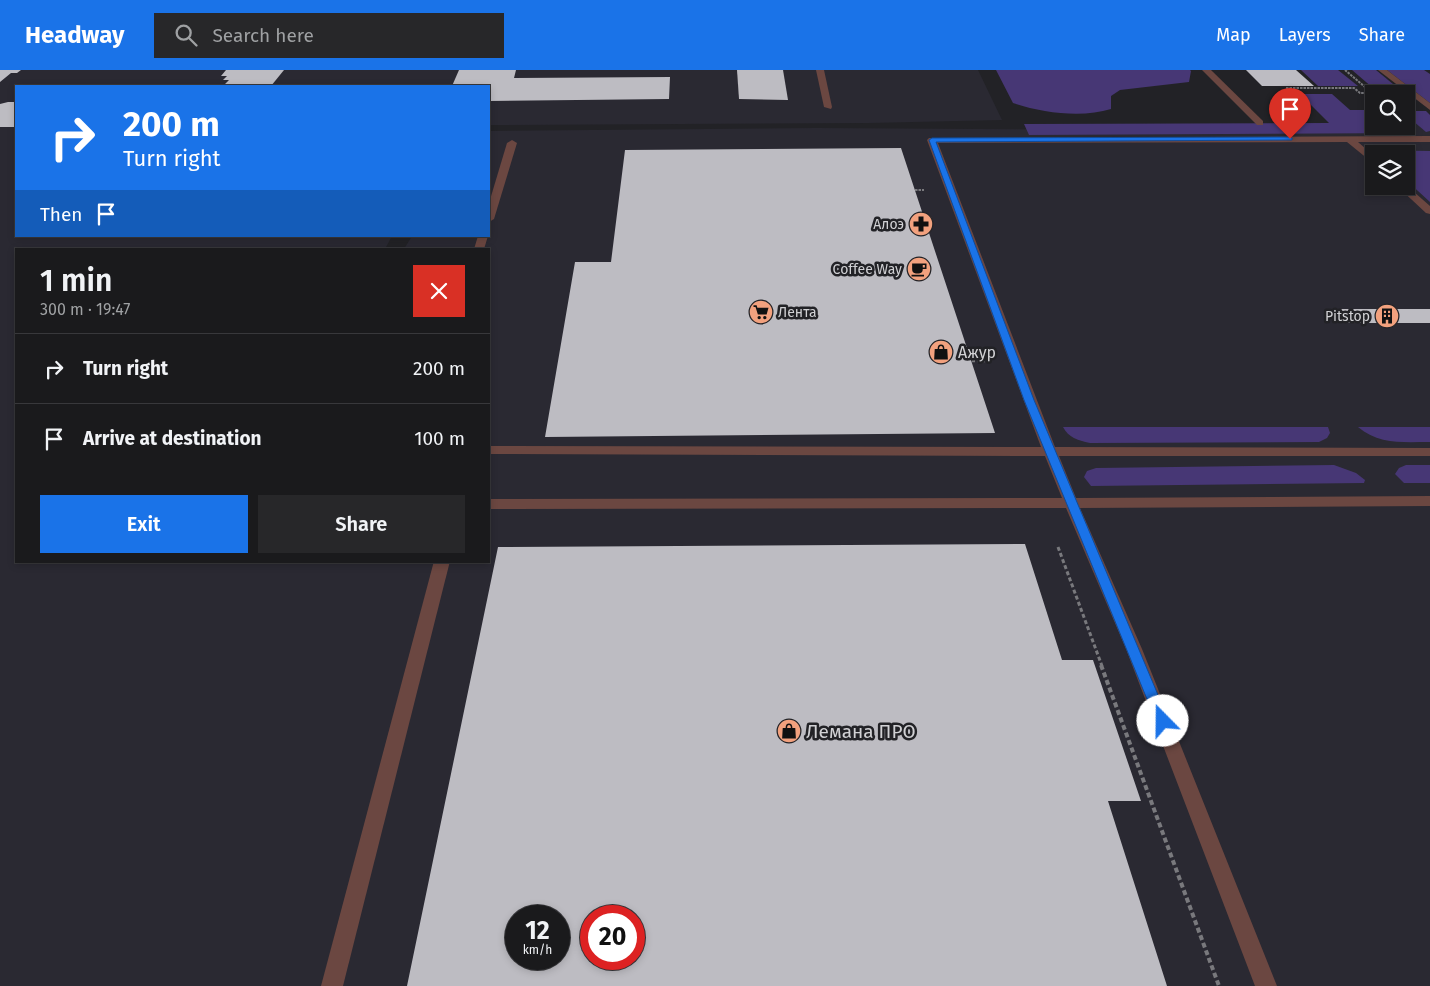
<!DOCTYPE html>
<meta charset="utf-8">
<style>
:root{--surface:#1a1a1c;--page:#272729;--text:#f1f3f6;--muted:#9fa1a3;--line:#38383b;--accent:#1a73e8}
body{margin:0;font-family:"Fira Sans",sans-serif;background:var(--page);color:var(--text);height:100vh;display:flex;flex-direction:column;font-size:19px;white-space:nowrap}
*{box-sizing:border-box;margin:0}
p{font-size:16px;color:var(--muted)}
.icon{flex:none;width:28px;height:28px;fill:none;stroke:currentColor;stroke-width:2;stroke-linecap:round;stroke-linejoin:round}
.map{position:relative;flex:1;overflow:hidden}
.side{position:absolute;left:15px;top:178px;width:475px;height:315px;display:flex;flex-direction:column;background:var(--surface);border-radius:0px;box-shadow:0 2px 8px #0003,0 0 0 1px var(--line)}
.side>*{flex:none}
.guide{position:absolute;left:15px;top:15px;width:475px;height:152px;border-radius:0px;box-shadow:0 2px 8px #0003,0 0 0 1px var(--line);background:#1a73e8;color:#fff;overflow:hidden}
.controls{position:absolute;left:1365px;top:15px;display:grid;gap:10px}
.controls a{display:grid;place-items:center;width:50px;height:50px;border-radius:0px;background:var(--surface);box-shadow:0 2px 8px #0003,0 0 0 1px var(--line);font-size:25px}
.speed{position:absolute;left:505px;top:835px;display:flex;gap:10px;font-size:25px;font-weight:700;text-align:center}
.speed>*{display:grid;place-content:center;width:65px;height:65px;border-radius:50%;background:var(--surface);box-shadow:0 2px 8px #0003,0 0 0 1px var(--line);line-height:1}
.speed small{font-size:12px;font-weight:400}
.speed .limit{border:8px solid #d22;background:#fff;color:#111}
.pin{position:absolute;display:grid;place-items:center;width:42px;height:42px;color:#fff;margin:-51px -21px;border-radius:50% 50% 50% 0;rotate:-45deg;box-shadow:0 0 5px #0007}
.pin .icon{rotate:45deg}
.me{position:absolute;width:55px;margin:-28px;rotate:338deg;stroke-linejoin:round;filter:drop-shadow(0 0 4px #0008)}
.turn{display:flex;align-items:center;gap:18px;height:105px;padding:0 25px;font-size:22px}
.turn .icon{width:65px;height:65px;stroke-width:2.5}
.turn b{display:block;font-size:35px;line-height:42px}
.then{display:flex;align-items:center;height:48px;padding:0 25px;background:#0003;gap:10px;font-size:19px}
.round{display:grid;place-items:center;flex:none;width:52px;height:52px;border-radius:0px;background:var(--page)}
.head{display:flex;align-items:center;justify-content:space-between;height:85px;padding:0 25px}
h1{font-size:30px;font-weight:600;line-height:38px}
.primary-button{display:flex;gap:10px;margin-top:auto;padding:10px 25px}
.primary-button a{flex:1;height:58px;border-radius:0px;background:var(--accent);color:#fff;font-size:20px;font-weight:600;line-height:58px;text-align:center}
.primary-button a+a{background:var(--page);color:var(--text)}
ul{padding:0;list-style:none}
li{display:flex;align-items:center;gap:15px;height:70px;padding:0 25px;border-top:1px solid var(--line)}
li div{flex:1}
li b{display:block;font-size:19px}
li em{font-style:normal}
header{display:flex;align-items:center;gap:30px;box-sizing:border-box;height:70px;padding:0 25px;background:var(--accent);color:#fff}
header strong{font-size:24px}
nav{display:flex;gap:28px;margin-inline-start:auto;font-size:18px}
.search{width:350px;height:45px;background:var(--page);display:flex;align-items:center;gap:12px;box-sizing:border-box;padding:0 18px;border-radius:0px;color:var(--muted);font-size:19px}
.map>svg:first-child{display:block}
.built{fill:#2a2932;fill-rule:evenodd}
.green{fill:#473775}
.building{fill:#bdbcc2;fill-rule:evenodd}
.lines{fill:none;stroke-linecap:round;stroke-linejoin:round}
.path-far3{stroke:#79797d;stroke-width:2;stroke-dasharray:2.5 1;stroke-linecap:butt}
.path-far2{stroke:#79797d;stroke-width:2.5;stroke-dasharray:3 2;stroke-linecap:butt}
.path-far1{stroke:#79797d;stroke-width:3;stroke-dasharray:4 2.5;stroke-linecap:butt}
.path{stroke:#79797d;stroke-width:4;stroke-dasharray:5 3;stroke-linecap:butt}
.minor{fill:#6b4741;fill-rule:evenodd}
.route{fill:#1a73e8;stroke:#114b97}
.labels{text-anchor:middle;stroke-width:5;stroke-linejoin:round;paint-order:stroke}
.far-poi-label{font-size:14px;fill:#d1d1d4;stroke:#222226;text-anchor:end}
.poi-label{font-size:16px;fill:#d1d1d4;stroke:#222226;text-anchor:start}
.near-poi-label{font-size:19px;fill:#d1d1d4;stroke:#222226;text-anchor:start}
</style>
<header>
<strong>Headway</strong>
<div class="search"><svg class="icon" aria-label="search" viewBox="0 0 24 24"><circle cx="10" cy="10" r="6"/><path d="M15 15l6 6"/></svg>Search here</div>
<nav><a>Map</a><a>Layers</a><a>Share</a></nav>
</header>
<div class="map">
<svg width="1430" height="916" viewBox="0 0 1430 916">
<rect width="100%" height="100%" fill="#222226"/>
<!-- built -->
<path class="built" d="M0,0H978L1002,50L869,53L489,55V16H16V166H392L385,179H16V491H489V179H404L412,166H489V61L816,58L1132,60L1128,54L1374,53V56H1406V53H1430V916H0ZM1374,84H1406V116H1374ZM516,846H559V889H516ZM591,846H634V889H591Z"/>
<!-- green -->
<g class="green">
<path d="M996,0H1190L1191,1L1189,12L1120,20L1111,26V39C1083,48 1041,43 1013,33Z"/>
<path d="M1301,0H1338L1358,16H1318Z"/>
<path d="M1352,0H1376L1405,24H1380Z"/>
<path d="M1387,0H1424L1430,4V33Z"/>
<path d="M1300,24H1332L1350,40H1374V56H1405L1414,63L1029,65L1024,54L1329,53Z"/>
<path d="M1406,41H1426L1430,45V61L1426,62L1406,45Z"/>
<path d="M1372,80L1430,81V132L1406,110V84H1376Z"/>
<path d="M1063,357H1328L1330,363L1327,368L1319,372L1090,373C1077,370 1069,368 1063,357Z"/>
<path d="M1358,357H1430V372C1404,372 1379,375 1358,357Z"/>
<path d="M1334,395L1356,403L1365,410L1364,413L1091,416L1084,407L1087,401L1096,398Z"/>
<path d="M1406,395H1430V413H1404L1395,404L1399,398Z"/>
</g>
<!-- building -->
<g class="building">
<path d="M0,0H21L17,3H11L0,12Z"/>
<path d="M226,0H284L271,16H223L229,10H223L227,6H221Z"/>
<path d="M459,0H516L514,8L670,7L669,29L489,31V16H452Z"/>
<path d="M737,0H783L788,30L739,29Z"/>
<path d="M1246,0H1296L1314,16H1262Z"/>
<path d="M8,32H16V57H0V34Z"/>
<path d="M901,78L995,363L545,367L575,192H611L625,80Z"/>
<path d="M1337,239H1430V253H1349Z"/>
<path d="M1025,474L1062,590H1093L1141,731H1108L1167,916H407L498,477ZM516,846H559V889H516ZM591,846H634V889H591Z"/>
</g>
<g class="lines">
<!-- path-far3 -->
<g class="path-far3">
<path d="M1345,0L1365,17"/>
<path d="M1286,18H1354L1360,23H1372"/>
<path d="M915,120H924"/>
</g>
<!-- path-far2 -->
<path class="path-far2" d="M972,291H988"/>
<!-- path-far1 -->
<path class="path-far1" d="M1058,477L1102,596"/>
<!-- path -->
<path class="path" d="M1101,595L1219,916"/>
<!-- minor -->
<g class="minor">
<path d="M816,0H824L832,37L831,39L824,37Z"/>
<path d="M1202,0H1211L1263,51V55H1257Z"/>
<path d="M1378,0H1387L1430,33V40Z"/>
<path d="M1430,66V72H1358L1374,86V94L1347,72L938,73L1055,377L1430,378V386H1059L1076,428L1430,426V436L1080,438L1142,579L1277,916H1255L1126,579L1066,438L489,439V429L1062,428L1045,386L489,384V376L1041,377L927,70L929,68Z"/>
<path d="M512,70L517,73L494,149L489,152V133L507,73Z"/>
<path d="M1406,115L1430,136V144L1426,143L1397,116H1406Z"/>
<path d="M478,166H488L484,179H474Z"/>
<path d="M434,491H450L343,916H321Z"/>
</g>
</g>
<!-- route -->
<path class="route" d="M1290,67L1292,68V70L936,72L1034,330L1169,651L1167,655L1163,657L1158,655L1156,651L1024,330L929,70L932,68Z"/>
<!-- icons -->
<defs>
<g id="pharmacy-disc" transform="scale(1.25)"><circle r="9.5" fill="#f2a17e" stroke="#222226"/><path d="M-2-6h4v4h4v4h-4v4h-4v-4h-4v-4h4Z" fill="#111"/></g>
<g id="cafe-disc" transform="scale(1.25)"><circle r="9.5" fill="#f2a17e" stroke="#222226"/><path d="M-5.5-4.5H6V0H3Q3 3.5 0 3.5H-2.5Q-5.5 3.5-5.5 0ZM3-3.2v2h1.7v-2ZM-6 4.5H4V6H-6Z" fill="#111"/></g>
<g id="supermarket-disc" transform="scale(1.25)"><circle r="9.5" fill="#f2a17e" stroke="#222226"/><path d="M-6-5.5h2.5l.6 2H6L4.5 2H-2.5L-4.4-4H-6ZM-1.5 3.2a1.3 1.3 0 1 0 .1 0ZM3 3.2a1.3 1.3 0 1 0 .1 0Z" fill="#111"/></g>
<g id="building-disc" transform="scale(1.25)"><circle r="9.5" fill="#f2a17e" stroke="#222226"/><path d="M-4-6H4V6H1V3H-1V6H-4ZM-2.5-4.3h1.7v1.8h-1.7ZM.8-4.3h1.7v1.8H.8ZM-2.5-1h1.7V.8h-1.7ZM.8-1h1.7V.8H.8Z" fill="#111"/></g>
<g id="shop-disc" transform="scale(1.25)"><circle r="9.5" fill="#f2a17e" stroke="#222226"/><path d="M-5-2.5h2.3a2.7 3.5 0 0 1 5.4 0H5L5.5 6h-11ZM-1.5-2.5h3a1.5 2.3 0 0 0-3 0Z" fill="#111"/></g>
</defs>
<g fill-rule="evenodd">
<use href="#pharmacy-disc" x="921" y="154"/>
<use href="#cafe-disc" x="919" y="199"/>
<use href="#supermarket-disc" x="761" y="242"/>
<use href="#building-disc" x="1387" y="246"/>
<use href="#shop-disc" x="941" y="282"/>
<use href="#shop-disc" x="789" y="661"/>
</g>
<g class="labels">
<!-- far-poi labels -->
<g class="far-poi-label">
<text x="904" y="159">Алоэ</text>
<text x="902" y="204">Coffee Way</text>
<text x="778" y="247" text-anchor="start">Лента</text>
<text x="1370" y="251">Pitstop</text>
</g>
<!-- poi labels -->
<g class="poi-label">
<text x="958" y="288">Ажур</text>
</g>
<!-- near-poi labels -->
<g class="near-poi-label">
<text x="806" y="668">Лемана ПРО</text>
</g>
</g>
</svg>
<div class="controls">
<a><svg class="icon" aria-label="search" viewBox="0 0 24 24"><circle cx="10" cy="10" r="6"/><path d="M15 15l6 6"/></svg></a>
<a><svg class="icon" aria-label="layers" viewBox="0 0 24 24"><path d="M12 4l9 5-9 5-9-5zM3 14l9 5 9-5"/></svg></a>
</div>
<div class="speed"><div>12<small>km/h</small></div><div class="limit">20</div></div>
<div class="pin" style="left:1290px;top:69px;background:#d93025"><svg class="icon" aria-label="arrive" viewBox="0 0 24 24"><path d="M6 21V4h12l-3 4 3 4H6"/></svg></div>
<svg class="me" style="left:1163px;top:651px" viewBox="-20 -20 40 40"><circle r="19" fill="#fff"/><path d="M0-13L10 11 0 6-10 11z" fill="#1a73e8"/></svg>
<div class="guide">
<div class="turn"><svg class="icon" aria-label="right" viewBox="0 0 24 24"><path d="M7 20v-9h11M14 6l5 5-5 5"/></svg><div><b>200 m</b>Turn right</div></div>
<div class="then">Then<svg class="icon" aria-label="arrive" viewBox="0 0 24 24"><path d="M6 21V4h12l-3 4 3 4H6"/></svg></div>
</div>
<section class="side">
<div class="head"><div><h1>1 min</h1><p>300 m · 19:47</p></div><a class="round" style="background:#d93025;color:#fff"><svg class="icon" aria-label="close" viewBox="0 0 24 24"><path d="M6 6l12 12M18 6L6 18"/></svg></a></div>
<ul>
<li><svg class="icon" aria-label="right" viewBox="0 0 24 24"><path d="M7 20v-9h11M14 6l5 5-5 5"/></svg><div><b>Turn right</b></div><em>200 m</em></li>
<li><svg class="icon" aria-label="arrive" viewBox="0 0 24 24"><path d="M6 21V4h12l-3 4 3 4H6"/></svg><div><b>Arrive at destination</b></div><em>100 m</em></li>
</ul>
<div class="primary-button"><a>Exit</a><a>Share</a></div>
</section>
</div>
